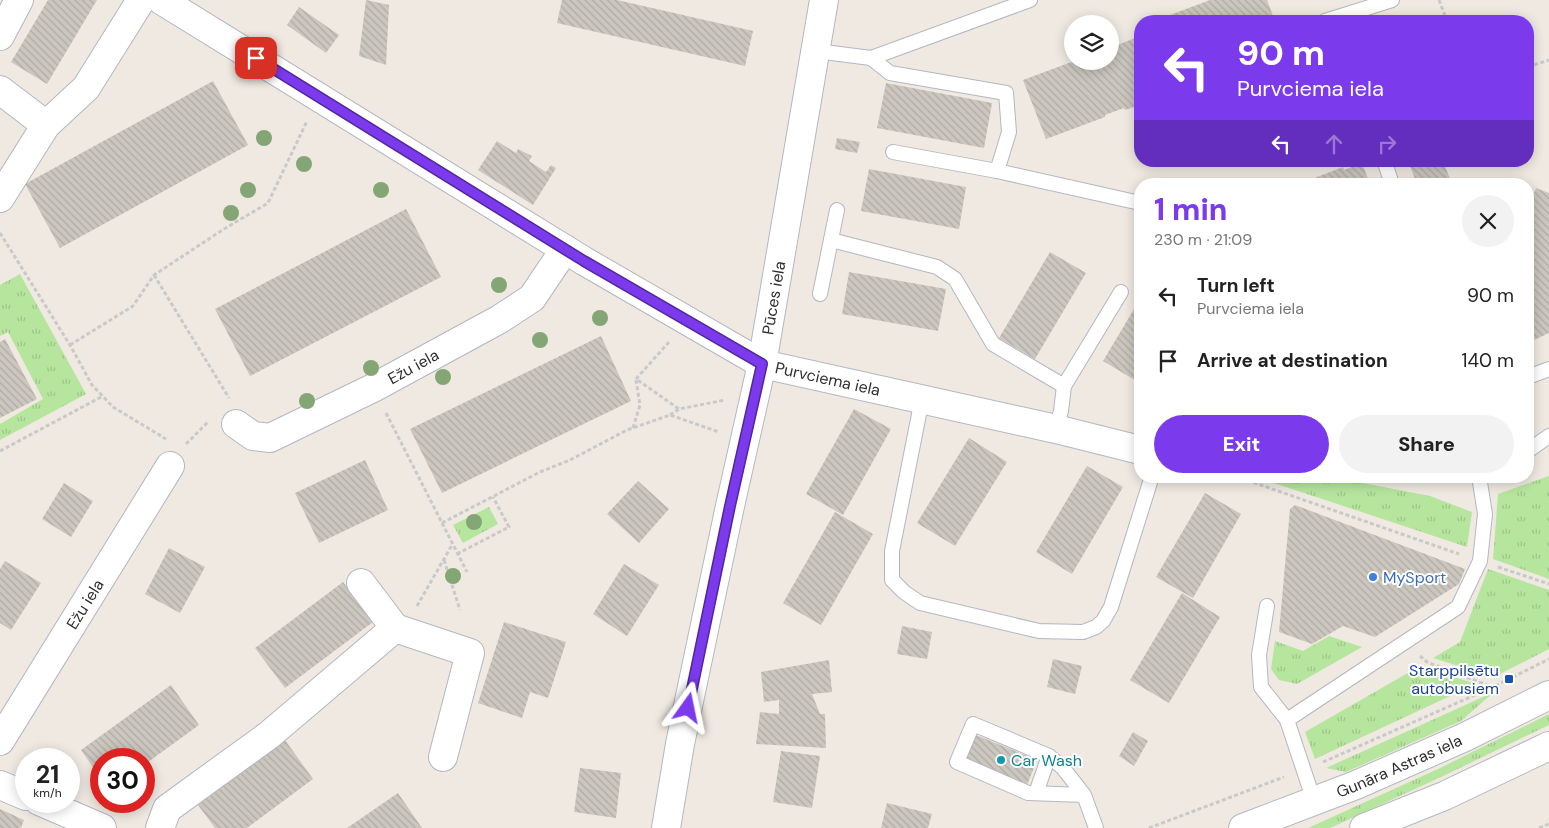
<!DOCTYPE html>
<meta charset="utf-8">
<style>
:root{--surface:#fff;--page:#f2f2f2;--text:#222;--muted:#767676;--accent:#7c3aed}
body{margin:0;font-family:"DM Sans",sans-serif;background:var(--page);color:var(--text);height:100vh;display:flex;flex-direction:column;font-size:19px;white-space:nowrap}
*{box-sizing:border-box;margin:0}
p{font-size:16px;color:var(--muted)}
.icon{flex:none;width:28px;height:28px;fill:none;stroke:currentColor;stroke-width:2;stroke-linecap:round;stroke-linejoin:round}
.map{position:relative;flex:1;overflow:hidden}
.drawer{position:absolute;left:1134px;top:178px;width:400px;height:305px;display:flex;flex-direction:column;background:var(--surface);border-radius:20px;box-shadow:0 2px 12px #0003}
.drawer>*{flex:none}
.hud{position:absolute;left:1134px;top:15px;width:400px;height:152px;border-radius:20px;box-shadow:0 2px 12px #0003;background:#7c3aed;color:#fff;overflow:hidden}
.tools{position:absolute;left:1064px;top:15px;display:grid;gap:10px}
.tools a{display:grid;place-items:center;width:55px;height:55px;border-radius:50%;background:var(--surface);box-shadow:0 2px 12px #0003;font-size:25px}
.speed{position:absolute;left:15px;top:748px;display:flex;gap:10px;font-size:25px;font-weight:700;text-align:center}
.speed>*{display:grid;place-content:center;width:65px;height:65px;border-radius:50%;background:var(--surface);box-shadow:0 2px 12px #0003;line-height:1}
.speed small{font-size:12px;font-weight:400}
.speed .limit{border:8px solid #d22;background:#fff;color:#111}
.pin{position:absolute;display:grid;place-items:center;width:42px;height:42px;color:#fff;margin:-21px;border-radius:10px;box-shadow:0 2px 8px #0006}
.me{position:absolute;width:55px;margin:-28px;rotate:12deg;stroke-linejoin:round;filter:drop-shadow(0 0 4px #0008)}
.turn{display:flex;align-items:center;gap:18px;height:105px;padding:0 20px;font-size:22px}
.turn .icon{width:65px;height:65px;stroke-width:2.5}
.turn b{display:block;font-size:35px;line-height:42px}
.lanes{display:flex;align-items:center;height:48px;padding:0 20px;background:#0003;justify-content:center;gap:25px;direction:ltr}
.lanes .off{opacity:.35}
.round{display:grid;place-items:center;flex:none;width:52px;height:52px;border-radius:26px;background:var(--page)}
.summary{display:flex;align-items:center;justify-content:space-between;height:85px;padding:0 20px}
h1{font-size:30px;font-weight:800;line-height:38px;color:var(--accent)}
.action{display:flex;gap:10px;margin-top:auto;padding:10px 20px}
.action a{flex:1;height:58px;border-radius:30px;background:var(--accent);color:#fff;font-size:20px;font-weight:800;line-height:58px;text-align:center}
.action a+a{background:var(--page);color:var(--text)}
ul{padding:0;list-style:none}
li{display:flex;align-items:center;gap:15px;height:65px;padding:0 20px}
li div{flex:1}
li b{display:block;font-size:19px}
li em{font-style:normal}
.map>svg:first-child{display:block}
.grass{fill:url(#grass-tufts)}
.building{fill:url(#building-back-hatch)}
.lines{fill:none;stroke-linecap:round;stroke-linejoin:round}
.lane-casing{stroke:#b4b7c1;stroke-width:16}
.street-casing{stroke:#b4b7c1;stroke-width:30}
.secondary-casing{stroke:#b4b7c1;stroke-width:30}
.path{stroke:#c9c9c9;stroke-width:3;stroke-dasharray:4 2.5;stroke-linecap:butt}
.lane{stroke:#fff;stroke-width:14}
.street{stroke:#fff;stroke-width:28}
.secondary{stroke:#fff;stroke-width:28}
.tree{fill:#84a574}
.route-casing{stroke:#51269a;stroke-width:12}
.route{stroke:#7c3aed;stroke-width:9}
.shop-dot{fill:#3f7fe0;stroke:#fff;stroke-width:2}
.transit-dot{fill:#1a4fb4;stroke:#fff;stroke-width:2}
.culture-dot{fill:#0f9aa8;stroke:#fff;stroke-width:2}
.labels{text-anchor:middle;stroke-width:4;stroke-linejoin:round;paint-order:stroke}
.street-label{font-size:16px;fill:#2e2e2e;stroke:#fff}
.shop-label{font-size:16px;fill:#366cbe;stroke:#fff;text-anchor:start}
.transit-label{font-size:16px;fill:#164399;stroke:#fff;text-anchor:end}
.culture-label{font-size:16px;fill:#0d838f;stroke:#fff;text-anchor:start}
</style>
<div class="map">
<svg width="1549" height="828" viewBox="0 0 1549 828">
<defs>
<pattern id="grass-tufts" width="24" height="20" patternUnits="userSpaceOnUse" patternTransform="scale(1.25)"><rect width="24" height="20" fill="#b6e59e"/><path d="M3 7l-1-3M5 7V3M7 7l1-3M15 17l-1-3M17 17v-4M19 17l1-3" fill="none" stroke="#9dc588"/></pattern>
<pattern id="building-back-hatch" width="6" height="6" patternUnits="userSpaceOnUse" patternTransform="scale(1.25)"><rect width="6" height="6" fill="#cbc7bf"/><path d="M-1 5l2 2M0 0l6 6M5-1l2 2" fill="none" stroke="#afaba4"/></pattern>
</defs>
<rect width="100%" height="100%" fill="#efe9e1"/>
<!-- grass -->
<g class="grass">
<path d="M20,274L86,394L0,440V424L43,399L8,332L0,336V285Z"/>
<path d="M1253,476H1327L1430,496L1472,512L1467,547Z"/>
<path d="M1549,476V579L1493,559L1498,494Z"/>
<path d="M489,507L498,524L463,543L453,525Z"/>
<path d="M1488,569L1549,590V649L1494,677L1433,658L1460,642Z"/>
<path d="M1329,636L1362,647L1297,684L1279,680L1271,669L1275,641L1303,651Z"/>
<path d="M1420,666L1476,684L1315,759L1305,732Z"/>
<path d="M1494,692L1461,721L1346,772L1326,768Z"/>
<path d="M1549,714V725L1441,777L1330,828H1308L1438,769Z"/>
</g>
<!-- building -->
<g class="building">
<path d="M48,0H97L47,84L11,62Z"/>
<path d="M366,0L389,5L386,65L359,56Z"/>
<path d="M562,0H617L753,31L745,66L557,23Z"/>
<path d="M1210,0H1267L1275,21H1154Z"/>
<path d="M299,7L339,35L326,53L287,25Z"/>
<path d="M1140,36V105L1125,110L1124,108L1113,112L1105,115V117L1046,139L1023,80L1074,61H1110V48Z"/>
<path d="M213,81L248,145L60,248L25,184Z"/>
<path d="M886,83L992,103L984,148L877,128Z"/>
<path d="M837,138L860,142L857,153L835,149Z"/>
<path d="M497,141L516,153L518,149L532,156L529,161L546,172L551,165L556,168L533,205L478,170Z"/>
<path d="M1408,161H1443L1452,184H1417Z"/>
<path d="M1362,163L1370,184H1299L1343,167L1344,170Z"/>
<path d="M869,169L966,187L959,229L861,211Z"/>
<path d="M1536,188L1549,193V333L1532,341L1528,332V196L1532,198Z"/>
<path d="M406,209L441,277L250,376L215,309Z"/>
<path d="M1050,252L1086,273L1035,359L999,338Z"/>
<path d="M849,272L946,289L938,331L842,314Z"/>
<path d="M1140,299V380L1138,382L1103,361Z"/>
<path d="M601,336L631,401L442,493L410,429Z"/>
<path d="M5,339L37,399L0,418V342Z"/>
<path d="M854,409L891,429L843,515L806,494Z"/>
<path d="M969,438L1007,462L955,546L917,523Z"/>
<path d="M365,460L388,510L319,543L295,493Z"/>
<path d="M1087,466L1123,487L1072,574L1036,552Z"/>
<path d="M638,481L669,509L639,543L607,514Z"/>
<path d="M64,483L93,501L71,537L42,519Z"/>
<path d="M1205,493L1241,514L1193,598L1156,577Z"/>
<path d="M1295,505L1465,569L1459,584L1375,637L1343,626L1312,644L1279,632L1290,509Z"/>
<path d="M835,512L873,534L821,625L783,603Z"/>
<path d="M169,548L205,567L180,613L145,594Z"/>
<path d="M5,561L41,583L11,630L0,623V569Z"/>
<path d="M624,564L659,585L627,636L593,614Z"/>
<path d="M343,582L373,622L285,688L255,648Z"/>
<path d="M1182,593L1220,617L1169,703L1130,680Z"/>
<path d="M504,622L566,642L548,698L530,692L522,718L478,703Z"/>
<path d="M902,626L932,632L927,659L897,654Z"/>
<path d="M1053,659L1082,666L1075,694L1047,687Z"/>
<path d="M829,660L832,692L812,694L820,714H825L826,748L756,744L760,712L779,714V700L764,702L761,672Z"/>
<path d="M171,685L199,725L144,765V759H101V779L81,750Z"/>
<path d="M1133,732L1148,741L1134,766L1119,756Z"/>
<path d="M976,735L1037,760L1027,785L966,760Z"/>
<path d="M285,740L313,779L247,828H215L198,805Z"/>
<path d="M781,751L820,756L812,808L773,802Z"/>
<path d="M580,768L621,773L616,818L574,812Z"/>
<path d="M398,793L422,828H347Z"/>
<path d="M887,803L932,814L928,828H881Z"/>
<path d="M0,809L24,820L21,828H0Z"/>
</g>
<g class="lines">
<!-- lane casing -->
<g class="lane-casing">
<g id="lane">
<path d="M1325,21L1392,0"/>
<path d="M816,51L871,58L1030,0"/>
<path d="M871,58L890,73L1006,93L1009,132L997,171"/>
<path d="M893,152L997,171L1140,203"/>
<path d="M1385,163L1392,184"/>
<path d="M831,240L937,267L955,279L993,344L1064,386L1061,411L1056,429"/>
<path d="M820,294L837,210"/>
<path d="M1528,377L1549,369"/>
<path d="M1064,386L1121,292"/>
<path d="M922,399L892,551V580L904,592L920,603L1039,631L1083,632L1096,627L1103,621L1111,607L1152,476"/>
<path d="M1528,450L1532,448L1549,436"/>
<path d="M1267,606L1259,655L1261,687L1287,720"/>
<path d="M1036,793L1049,756"/>
<path d="M1084,795L1028,793L957,762L973,724L1049,756L1063,768L1084,795L1096,828"/>
<path d="M1314,801L1287,720L1458,607L1480,561L1485,514L1479,476"/>
</g>
</g>
<!-- street casing -->
<g class="street-casing">
<g id="street">
<path id="s1" d="M161,0L584,261L762,364L1056,429L1140,450"/>
<path d="M0,36L19,0"/>
<path d="M0,90L46,125"/>
<path d="M0,198L46,125L86,88L141,0"/>
<path id="s2" d="M236,424L253,436L270,438L373,388L500,319L532,298L565,249"/>
<path d="M361,583L395,628"/>
<path id="s3" d="M0,741L170,466"/>
<path d="M0,785L26,796"/>
<path d="M39,801L102,828"/>
<path d="M160,828L167,809L269,735L395,628L470,653L443,757"/>
<path id="s4" d="M666,828L680,744L730,506L762,364L824,0"/>
</g>
</g>
<!-- secondary casing -->
<g class="secondary-casing">
<g id="secondary">
<path id="s5" d="M1243,828L1356,785L1465,737L1549,695"/>
<path d="M1364,828L1444,796L1549,746"/>
</g>
</g>
<!-- path -->
<g class="path">
<path d="M1439,0L1447,21"/>
<path d="M1528,67L1549,60"/>
<path d="M0,233L70,345L92,385L113,407L166,439"/>
<path d="M154,275L229,398"/>
<path d="M669,342L636,379L679,409L725,400"/>
<path d="M70,345L133,306L154,275L224,229L268,203L307,121"/>
<path d="M386,413L467,572"/>
<path d="M670,415L679,409"/>
<path d="M633,428L640,405L636,380"/>
<path d="M186,444L208,422"/>
<path d="M0,451L103,396"/>
<path d="M1235,476L1459,554"/>
<path d="M442,523L540,472L570,460L627,430L670,415L719,432"/>
<path d="M457,554L509,527L493,497"/>
<path d="M444,560L460,610"/>
<path d="M1498,567L1549,584"/>
<path d="M417,606L452,545"/>
<path d="M1420,656L1427,662L1492,687"/>
<path d="M1323,762L1493,687L1549,659"/>
<path d="M1149,828L1284,777"/>
<path d="M1539,828L1549,824"/>
</g>
<!-- lane -->
<use href="#lane" class="lane"/>
<!-- street -->
<use href="#street" class="street"/>
<!-- secondary -->
<use href="#secondary" class="secondary"/>
</g>
<!-- trees -->
<g class="tree">
<circle cx="264" cy="138" r="8"/>
<circle cx="304" cy="164" r="8"/>
<circle cx="248" cy="190" r="8"/>
<circle cx="381" cy="190" r="8"/>
<circle cx="231" cy="213" r="8"/>
<circle cx="499" cy="285" r="8"/>
<circle cx="600" cy="318" r="8"/>
<circle cx="540" cy="340" r="8"/>
<circle cx="371" cy="368" r="8"/>
<circle cx="443" cy="377" r="8"/>
<circle cx="307" cy="401" r="8"/>
<circle cx="474" cy="522" r="8"/>
<circle cx="453" cy="576" r="8"/>
</g>
<g class="lines">
<!-- route casing -->
<g class="route-casing">
<path id="route" d="M256,58L584,261L762,364L730,506L688,708"/>
</g>
<!-- route -->
<use href="#route" class="route"/>
</g>
<!-- markers -->
<circle class="shop-dot" cx="1373" cy="577" r="5"/>
<rect class="transit-dot" x="1504" y="674" width="10" height="10" rx="2.5"/>
<circle class="culture-dot" cx="1001" cy="760" r="5"/>
<g class="labels">
<!-- street labels -->
<g class="street-label">
<text dy="6" stroke="none"><textPath href="#s4" startOffset="541">Pūces iela</textPath></text>
<text dy="6" stroke="none"><textPath href="#s2" startOffset="198">Ežu iela</textPath></text>
<text dy="6" stroke="none"><textPath href="#s1" startOffset="770">Purvciema iela</textPath></text>
<text dy="6" stroke="none"><textPath href="#s3" startOffset="161">Ežu iela</textPath></text>
<text dy="6" stroke="none"><textPath href="#s5" startOffset="168">Gunāra Astras iela</textPath></text>
</g>
<!-- shop labels -->
<g class="shop-label">
<text x="1383" y="583">MySport</text>
</g>
<!-- transit labels -->
<g class="transit-label">
<text x="1499" y="676">Starppilsētu<tspan x="1499" dy="18">autobusiem</tspan></text>
</g>
<!-- culture labels -->
<g class="culture-label">
<text x="1011" y="766">Car Wash</text>
</g>
</g>
</svg>
<div class="tools">
<a><svg class="icon" aria-label="layers" viewBox="0 0 24 24"><path d="M12 4l9 5-9 5-9-5zM3 14l9 5 9-5"/></svg></a>
</div>
<div class="speed"><div>21<small>km/h</small></div><div class="limit">30</div></div>
<div class="pin" style="left:256px;top:58px;background:#d93025"><svg class="icon" aria-label="arrive" viewBox="0 0 24 24"><path d="M6 21V4h12l-3 4 3 4H6"/></svg></div>
<svg class="me" style="left:688px;top:708px" viewBox="-20 -20 40 40"><path d="M0-17L14 15 0 8-14 15z" fill="#7c3aed" stroke="#fff" stroke-width="4"/></svg>
<div class="hud">
<div class="turn"><svg class="icon" aria-label="left" viewBox="0 0 24 24"><path d="M17 20v-9H6M10 6l-5 5 5 5"/></svg><div><b>90 m</b>Purvciema iela</div></div>
<div class="lanes"><svg class="icon" aria-label="left" viewBox="0 0 24 24"><path d="M17 20v-9H6M10 6l-5 5 5 5"/></svg><svg class="icon off" aria-label="ahead" viewBox="0 0 24 24"><path d="M12 20V5M6 11l6-6 6 6"/></svg><svg class="icon off" aria-label="right" viewBox="0 0 24 24"><path d="M7 20v-9h11M14 6l5 5-5 5"/></svg></div>
</div>
<section class="drawer">
<div class="summary"><div><h1>1 min</h1><p>230 m · 21:09</p></div><a class="round"><svg class="icon" aria-label="close" viewBox="0 0 24 24"><path d="M6 6l12 12M18 6L6 18"/></svg></a></div>
<ul>
<li><svg class="icon" aria-label="left" viewBox="0 0 24 24"><path d="M17 20v-9H6M10 6l-5 5 5 5"/></svg><div><b>Turn left</b><p>Purvciema iela</p></div><em>90 m</em></li>
<li><svg class="icon" aria-label="arrive" viewBox="0 0 24 24"><path d="M6 21V4h12l-3 4 3 4H6"/></svg><div><b>Arrive at destination</b></div><em>140 m</em></li>
</ul>
<div class="action"><a>Exit</a><a>Share</a></div>
</section>
</div>
